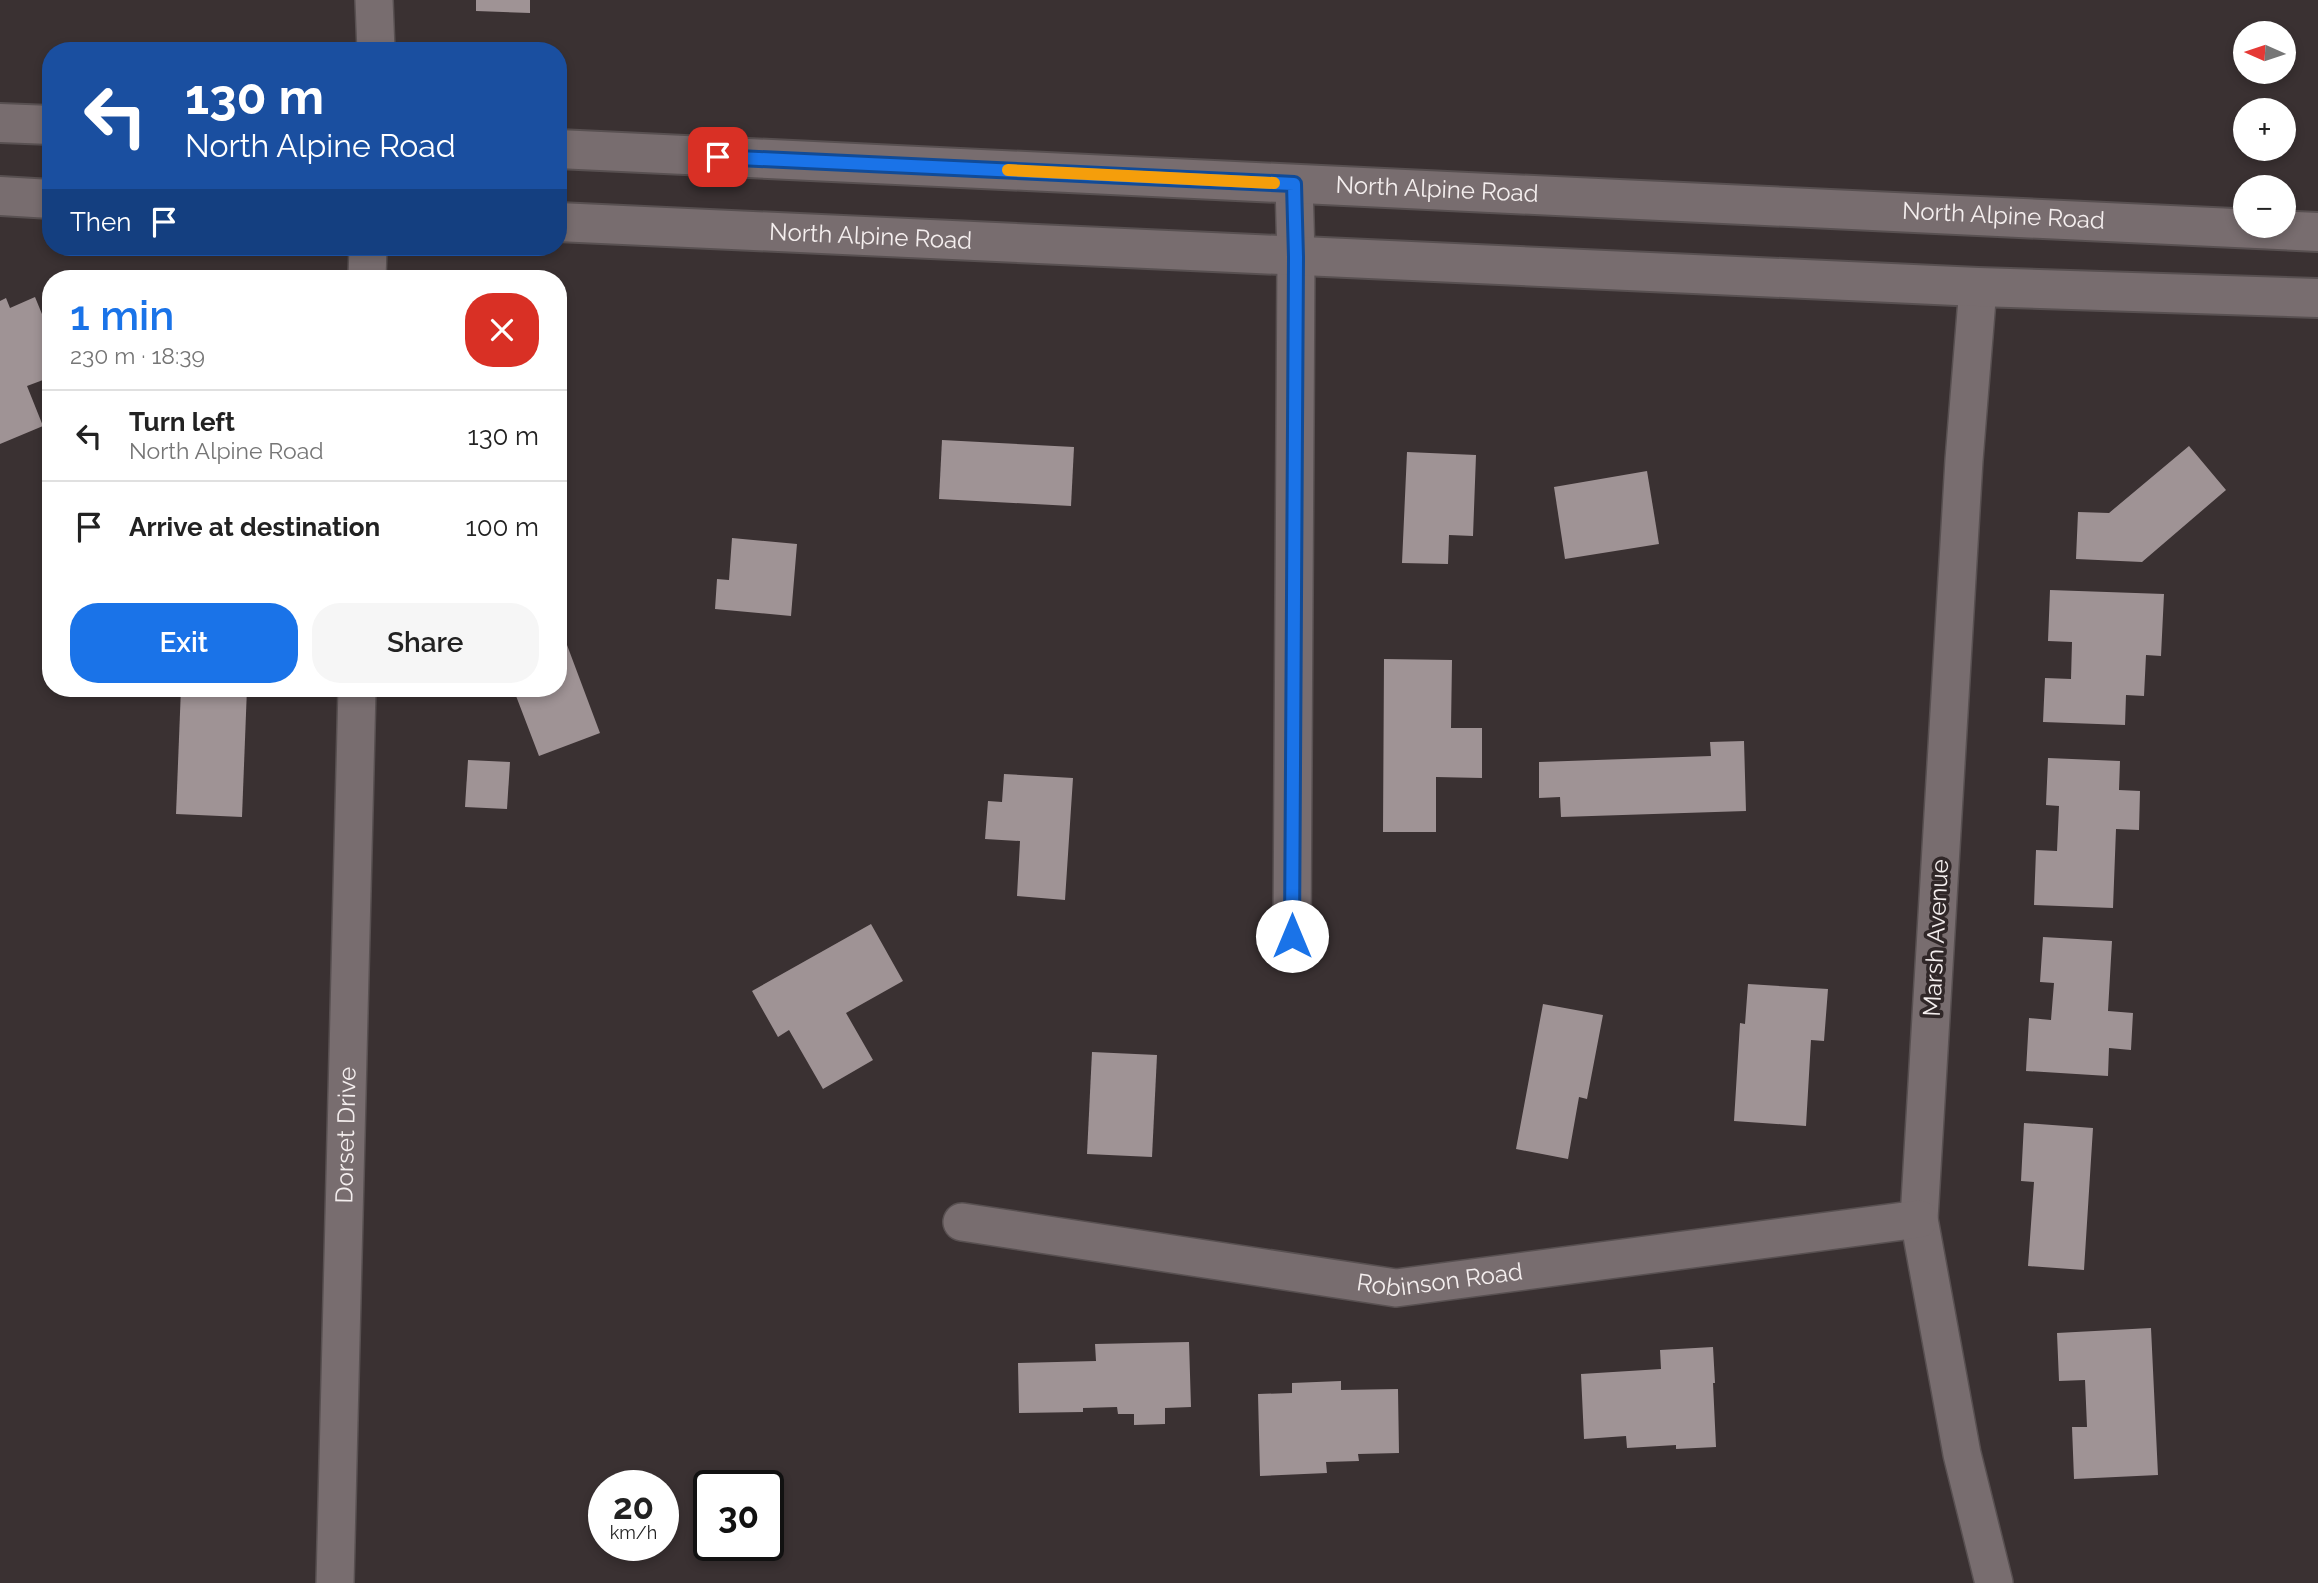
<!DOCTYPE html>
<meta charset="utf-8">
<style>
:root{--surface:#fff;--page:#f6f6f6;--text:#222;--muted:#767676;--line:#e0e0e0;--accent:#1a73e8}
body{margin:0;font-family:Raleway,sans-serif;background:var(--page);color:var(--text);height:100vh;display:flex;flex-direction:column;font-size:26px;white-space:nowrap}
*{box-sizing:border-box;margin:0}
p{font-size:23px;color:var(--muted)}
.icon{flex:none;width:38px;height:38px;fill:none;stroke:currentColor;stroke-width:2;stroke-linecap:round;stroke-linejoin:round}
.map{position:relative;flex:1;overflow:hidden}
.drawer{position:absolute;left:42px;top:270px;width:525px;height:427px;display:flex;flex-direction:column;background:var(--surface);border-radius:28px;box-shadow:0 4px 10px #0003}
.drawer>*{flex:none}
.top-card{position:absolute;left:42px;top:42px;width:525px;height:214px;border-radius:28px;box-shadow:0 4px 10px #0003;background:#1a4fa0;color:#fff;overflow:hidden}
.needle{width:46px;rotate:273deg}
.tools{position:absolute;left:2233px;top:21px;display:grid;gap:14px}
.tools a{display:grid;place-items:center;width:63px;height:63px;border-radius:50%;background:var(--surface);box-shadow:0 4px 10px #0003;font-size:35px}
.speed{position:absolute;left:588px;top:1470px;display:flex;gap:14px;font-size:35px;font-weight:700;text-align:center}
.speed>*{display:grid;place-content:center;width:91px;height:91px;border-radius:50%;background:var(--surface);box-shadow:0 4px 10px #0003;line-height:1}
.speed small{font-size:18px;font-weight:400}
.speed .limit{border:4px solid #111;border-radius:10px;background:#fff;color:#111}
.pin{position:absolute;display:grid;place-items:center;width:60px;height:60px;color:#fff;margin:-30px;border-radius:14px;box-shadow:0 4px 10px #0006}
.me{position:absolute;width:77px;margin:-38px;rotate:0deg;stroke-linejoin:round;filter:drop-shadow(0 0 5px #0008)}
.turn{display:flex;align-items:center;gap:24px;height:147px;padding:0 28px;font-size:32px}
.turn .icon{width:91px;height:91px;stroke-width:2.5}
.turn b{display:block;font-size:49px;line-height:60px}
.then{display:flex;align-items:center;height:66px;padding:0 28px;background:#0003;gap:14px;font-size:26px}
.round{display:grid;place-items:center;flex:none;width:74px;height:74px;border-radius:28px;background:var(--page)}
.headline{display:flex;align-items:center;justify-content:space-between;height:119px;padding:0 28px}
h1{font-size:42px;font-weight:600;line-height:52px;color:var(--accent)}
.button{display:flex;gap:14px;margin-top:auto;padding:14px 28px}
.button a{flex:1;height:80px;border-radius:28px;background:var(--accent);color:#fff;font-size:28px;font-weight:600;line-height:80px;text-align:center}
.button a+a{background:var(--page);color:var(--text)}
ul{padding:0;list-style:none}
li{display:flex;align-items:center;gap:21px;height:91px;padding:0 28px;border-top:2px solid var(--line)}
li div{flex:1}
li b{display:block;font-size:26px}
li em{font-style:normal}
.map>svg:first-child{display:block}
.building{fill:#9f9395}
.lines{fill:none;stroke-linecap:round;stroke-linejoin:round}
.minor-casing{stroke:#585051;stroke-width:40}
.secondary-casing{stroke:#585051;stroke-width:42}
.minor{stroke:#786d6f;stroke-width:37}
.secondary{stroke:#786d6f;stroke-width:38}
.route-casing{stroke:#114b97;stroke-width:18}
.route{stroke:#1a73e8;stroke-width:12}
.slow{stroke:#f59e0b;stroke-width:12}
.labels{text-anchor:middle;stroke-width:7;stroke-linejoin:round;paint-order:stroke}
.street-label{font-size:24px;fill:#f4eeee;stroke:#302728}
</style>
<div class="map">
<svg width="2318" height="1583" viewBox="0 0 2318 1583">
<rect width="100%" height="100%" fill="#3a3132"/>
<!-- building -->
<g class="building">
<path d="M476,0H530V13L476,11Z"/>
<path d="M35,297L51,336V377L27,386L43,426L0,444V301L6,298L10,308Z"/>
<path d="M942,440L1074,447L1071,506L939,499Z"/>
<path d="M2189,446L2226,490L2142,562L2076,559L2078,512L2109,513Z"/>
<path d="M1407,452L1476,455L1473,536L1449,535L1448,564L1402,563Z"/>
<path d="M1647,471L1659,544L1565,559L1554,487Z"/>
<path d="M732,538L797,544L791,616L715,609L717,579L729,580Z"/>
<path d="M2050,590L2164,594L2161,656L2146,655L2144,696L2126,695L2125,725L2043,722L2045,678L2071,679L2072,642L2048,641Z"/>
<path d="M567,645L600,733L539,756L513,688H558V649Z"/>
<path d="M1384,659L1452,660L1451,728H1482V778L1436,777V832H1383Z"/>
<path d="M181,688H247L242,817L176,814Z"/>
<path d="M1744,741L1746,811L1561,817L1560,797L1539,798V762L1711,756L1710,742Z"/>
<path d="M2048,758L2120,761L2119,790L2140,791L2139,830L2116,829L2113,908L2034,905L2036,850L2057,851L2059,806L2046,805Z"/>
<path d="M468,760L510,762L507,809L465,807Z"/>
<path d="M1004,774L1073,778L1065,900L1017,896L1020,841L985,839L988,801L1002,802Z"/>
<path d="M871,924L903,981L846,1013L873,1060L823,1089L789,1030L778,1037L752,991Z"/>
<path d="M2043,937L2112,941L2108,1011L2133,1013L2131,1050L2109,1048L2108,1076L2026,1071L2029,1018L2051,1020L2054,983L2040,982Z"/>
<path d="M1748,984L1828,989L1824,1041L1811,1040L1806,1126L1734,1121L1740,1023L1745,1024Z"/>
<path d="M1543,1004L1603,1015L1587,1099L1579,1097L1568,1159L1516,1149Z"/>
<path d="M1092,1052L1157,1055L1152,1157L1087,1154Z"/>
<path d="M2024,1123L2093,1128L2084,1270L2028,1266L2034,1182L2021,1181Z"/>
<path d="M2151,1328L2158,1475L2074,1479L2072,1427H2087L2085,1380L2059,1381L2057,1333Z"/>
<path d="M1189,1342L1191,1407L1165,1408V1424L1134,1425V1414H1118L1117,1407L1083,1408V1412L1019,1413L1018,1363L1096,1361L1095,1344Z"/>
<path d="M1713,1347L1715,1383H1713L1716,1447L1676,1449V1445L1627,1448L1626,1436L1584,1439L1581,1374L1661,1369L1660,1350Z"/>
<path d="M1341,1381V1390L1398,1389L1399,1453L1358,1454L1359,1461L1326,1462L1327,1473L1260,1476L1258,1394L1292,1393V1383Z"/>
</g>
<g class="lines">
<!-- minor casing -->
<g class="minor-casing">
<g id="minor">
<path d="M374,0L376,51"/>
<path d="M367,278L368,247"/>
<path d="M1978,287L1964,460L1919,1219L1962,1454L1994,1583"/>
<path d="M1292,936L1296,257L1294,184"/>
<path id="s1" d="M962,1222L1396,1288L1919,1219"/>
<path id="s2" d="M335,1583L357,688"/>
</g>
</g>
<!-- secondary casing -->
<g class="secondary-casing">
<g id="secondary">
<path d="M0,123L51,125"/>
<path id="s3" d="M558,149C1145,178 1732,200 2318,232"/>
<path d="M0,196L51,199"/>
<path id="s4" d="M558,222L1978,287L2318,298"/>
</g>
</g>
<!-- minor -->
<use href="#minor" class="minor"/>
<!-- secondary -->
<use href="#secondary" class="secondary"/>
</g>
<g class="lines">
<!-- route casing -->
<g class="route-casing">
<path id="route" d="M718,157L1294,184L1296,257L1292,936"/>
</g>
<!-- route -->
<use href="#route" class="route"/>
<!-- slow -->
<path class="slow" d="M1008,170L1274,183"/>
</g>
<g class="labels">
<!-- street labels -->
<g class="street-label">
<text dy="8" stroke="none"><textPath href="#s3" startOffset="880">North Alpine Road</textPath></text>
<text dy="8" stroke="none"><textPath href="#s3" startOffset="1447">North Alpine Road</textPath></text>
<text dy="8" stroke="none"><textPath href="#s4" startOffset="313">North Alpine Road</textPath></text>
<text transform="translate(1936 938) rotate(-87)" y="8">Marsh Avenue</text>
<text dy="8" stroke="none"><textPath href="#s2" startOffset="448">Dorset Drive</textPath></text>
<text dy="8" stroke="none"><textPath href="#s1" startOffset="483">Robinson Road</textPath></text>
</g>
</g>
</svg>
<div class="tools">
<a><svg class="needle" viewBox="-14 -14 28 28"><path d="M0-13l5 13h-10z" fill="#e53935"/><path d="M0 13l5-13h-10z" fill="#767676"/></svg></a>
<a>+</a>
<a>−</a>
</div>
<div class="speed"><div>20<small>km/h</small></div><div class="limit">30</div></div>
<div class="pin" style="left:718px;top:157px;background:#d93025"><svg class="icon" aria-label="arrive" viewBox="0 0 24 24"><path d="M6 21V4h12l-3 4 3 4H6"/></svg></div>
<svg class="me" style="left:1292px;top:936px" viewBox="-20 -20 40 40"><circle r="19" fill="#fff"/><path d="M0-13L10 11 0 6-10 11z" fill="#1a73e8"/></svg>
<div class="top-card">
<div class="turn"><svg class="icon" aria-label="left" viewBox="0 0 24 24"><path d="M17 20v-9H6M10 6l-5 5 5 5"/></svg><div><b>130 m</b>North Alpine Road</div></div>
<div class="then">Then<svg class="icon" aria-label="arrive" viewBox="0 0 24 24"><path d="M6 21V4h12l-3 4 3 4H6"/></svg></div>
</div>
<section class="drawer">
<div class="headline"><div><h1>1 min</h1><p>230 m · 18:39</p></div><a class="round" style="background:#d93025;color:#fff"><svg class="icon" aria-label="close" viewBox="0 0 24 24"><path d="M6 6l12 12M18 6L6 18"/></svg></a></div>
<ul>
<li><svg class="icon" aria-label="left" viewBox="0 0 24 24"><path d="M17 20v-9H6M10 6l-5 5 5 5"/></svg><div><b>Turn left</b><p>North Alpine Road</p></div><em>130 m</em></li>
<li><svg class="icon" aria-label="arrive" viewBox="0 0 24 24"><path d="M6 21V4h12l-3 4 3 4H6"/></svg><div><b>Arrive at destination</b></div><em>100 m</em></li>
</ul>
<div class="button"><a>Exit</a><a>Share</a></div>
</section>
</div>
